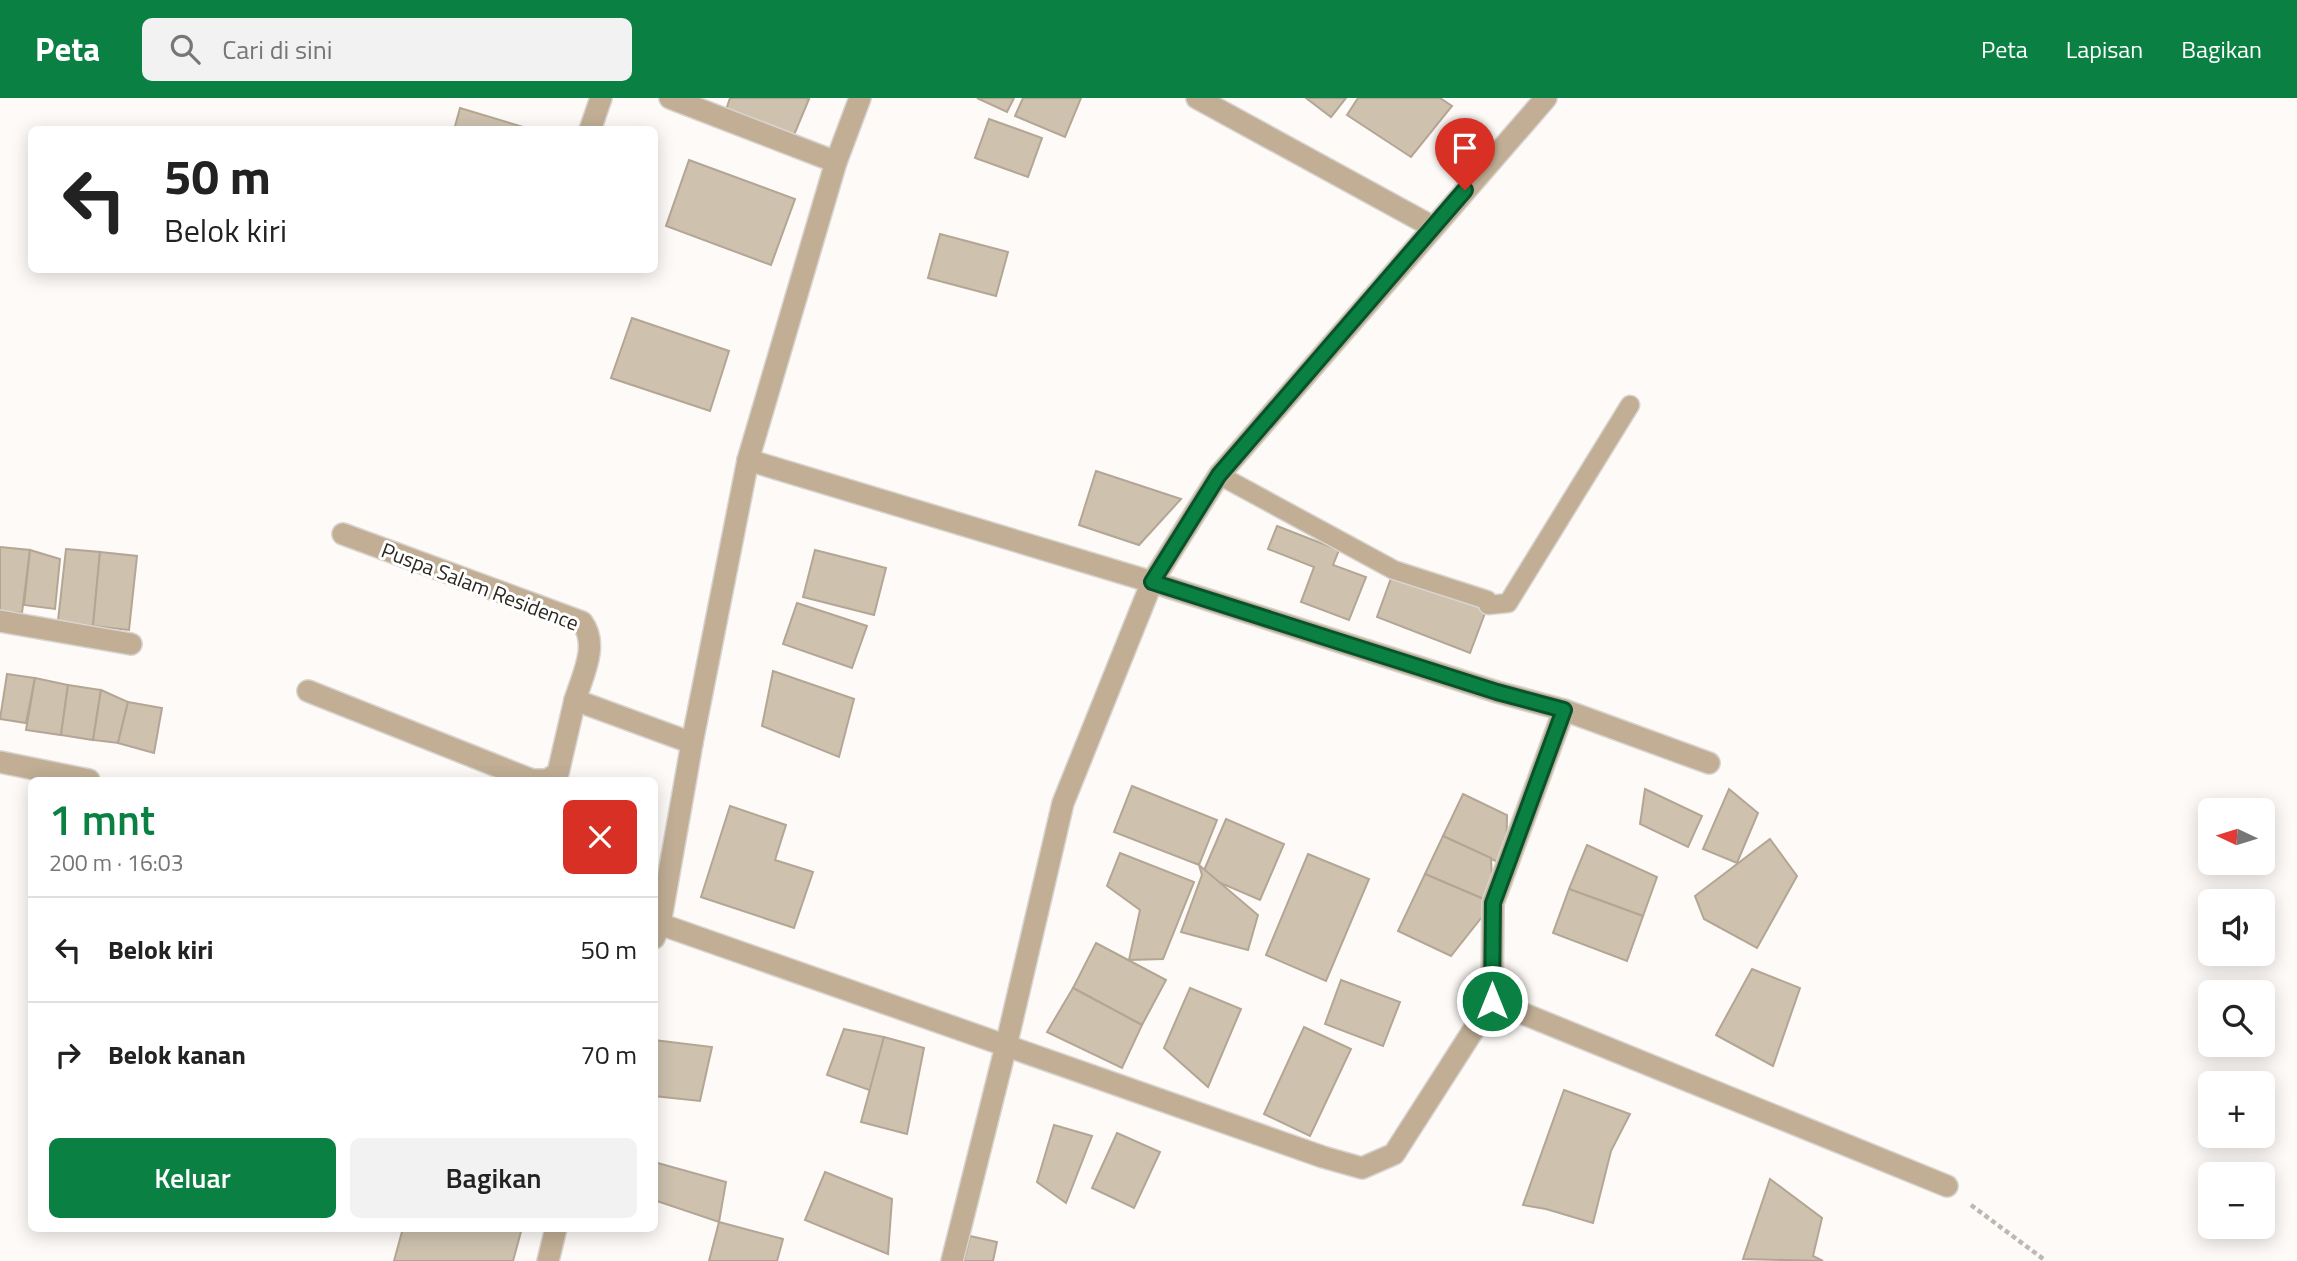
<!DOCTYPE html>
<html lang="id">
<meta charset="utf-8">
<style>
:root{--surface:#fff;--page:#f2f2f2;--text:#222;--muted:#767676;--line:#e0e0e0;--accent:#0b8043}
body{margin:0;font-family:"Titillium Web",sans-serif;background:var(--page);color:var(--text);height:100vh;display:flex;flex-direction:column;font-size:26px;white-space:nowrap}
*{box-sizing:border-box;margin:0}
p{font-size:23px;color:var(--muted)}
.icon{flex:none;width:38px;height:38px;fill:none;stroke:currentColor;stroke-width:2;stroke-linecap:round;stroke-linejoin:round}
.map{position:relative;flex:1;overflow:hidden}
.panel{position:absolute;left:28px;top:679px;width:630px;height:455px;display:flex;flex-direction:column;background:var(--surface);border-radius:10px;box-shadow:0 4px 18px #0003}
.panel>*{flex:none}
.banner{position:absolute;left:28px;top:28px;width:630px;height:147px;border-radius:10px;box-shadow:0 4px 18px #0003;background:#fff;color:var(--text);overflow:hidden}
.needle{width:46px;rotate:274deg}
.fabs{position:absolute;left:2198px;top:700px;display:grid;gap:14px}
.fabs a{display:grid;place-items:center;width:77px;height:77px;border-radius:10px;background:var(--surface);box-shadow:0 4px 18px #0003;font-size:35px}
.pin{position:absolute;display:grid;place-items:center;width:60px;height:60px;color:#fff;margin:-72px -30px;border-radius:50% 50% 50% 0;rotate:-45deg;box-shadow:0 0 7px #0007}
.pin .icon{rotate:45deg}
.me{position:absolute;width:77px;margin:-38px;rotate:0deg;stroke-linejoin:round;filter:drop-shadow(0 0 5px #0008)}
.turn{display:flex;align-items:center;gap:24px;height:147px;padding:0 21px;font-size:32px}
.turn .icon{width:91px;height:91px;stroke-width:2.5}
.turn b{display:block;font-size:49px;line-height:60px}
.round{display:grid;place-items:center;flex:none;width:74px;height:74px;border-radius:10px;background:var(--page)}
.head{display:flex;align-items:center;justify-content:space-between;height:119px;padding:0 21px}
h1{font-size:42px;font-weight:600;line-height:52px;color:var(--accent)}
.primary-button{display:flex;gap:14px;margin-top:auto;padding:14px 21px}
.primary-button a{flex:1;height:80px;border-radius:10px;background:var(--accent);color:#fff;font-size:28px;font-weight:600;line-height:80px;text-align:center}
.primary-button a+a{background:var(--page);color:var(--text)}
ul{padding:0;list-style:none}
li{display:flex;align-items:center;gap:21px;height:105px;padding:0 21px;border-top:2px solid var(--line)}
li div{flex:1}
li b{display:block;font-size:26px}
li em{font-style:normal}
header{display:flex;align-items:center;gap:42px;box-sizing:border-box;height:98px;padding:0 35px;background:var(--accent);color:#fff}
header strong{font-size:33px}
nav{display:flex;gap:38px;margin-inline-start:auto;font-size:24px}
.search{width:490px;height:63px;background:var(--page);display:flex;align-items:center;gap:18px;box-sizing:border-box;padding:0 24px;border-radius:10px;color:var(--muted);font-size:26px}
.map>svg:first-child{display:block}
.building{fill:#cec1ae;stroke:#b3a694;stroke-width:2}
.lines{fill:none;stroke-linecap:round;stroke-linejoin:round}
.lane-casing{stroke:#d8d4d0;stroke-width:21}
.street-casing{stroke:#d8d4d0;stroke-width:24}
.path{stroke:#bcb8b4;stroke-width:4.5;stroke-dasharray:5 3.5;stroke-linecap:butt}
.lane{stroke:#c1ae95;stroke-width:18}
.street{stroke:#c1ae95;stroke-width:21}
.route-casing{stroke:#07532c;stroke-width:18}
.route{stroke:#0b8043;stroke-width:12}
.labels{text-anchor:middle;stroke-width:6;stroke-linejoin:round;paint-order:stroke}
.street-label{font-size:21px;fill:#2d2821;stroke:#fff}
</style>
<header>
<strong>Peta</strong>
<div class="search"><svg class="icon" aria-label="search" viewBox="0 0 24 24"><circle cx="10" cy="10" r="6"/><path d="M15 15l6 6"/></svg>Cari di sini</div>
<nav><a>Peta</a><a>Lapisan</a><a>Bagikan</a></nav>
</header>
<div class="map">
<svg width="2297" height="1163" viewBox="0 0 2297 1163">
<rect width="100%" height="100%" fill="#fdfaf7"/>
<!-- building -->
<g class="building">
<path d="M730,0H806L809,1L794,37L726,12Z"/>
<path d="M977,0H1014L1007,14Z"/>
<path d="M1023,0H1081L1065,39L1015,18Z"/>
<path d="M1306,0H1346L1331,19Z"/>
<path d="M1358,0H1440L1452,8L1411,59L1347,17Z"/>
<path d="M460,10L533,32H454Z"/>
<path d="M989,21L1042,40L1028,79L975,60Z"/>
<path d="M689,62L795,101L771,167L666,128Z"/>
<path d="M940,136L1008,154L996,198L928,180Z"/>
<path d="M632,220L729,253L710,313L611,280Z"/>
<path d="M1096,373L1181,401L1139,447L1079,427Z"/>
<path d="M1277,428L1339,452L1333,467L1366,479L1349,522L1301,504L1314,469L1268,451Z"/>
<path d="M0,449L30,452L22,515L0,513Z"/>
<path d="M66,451L100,454L93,528L58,523Z"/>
<path d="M30,452L60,461L55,511L24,507Z"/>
<path d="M815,452L886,470L874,517L803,499Z"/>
<path d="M100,454L137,458L129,532L93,528Z"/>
<path d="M1394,472L1488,507L1470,555L1377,519Z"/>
<path d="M797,505L867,528L852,570L783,546Z"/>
<path d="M773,573L854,601L839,659L762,628Z"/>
<path d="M7,576L35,580L26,625L0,621Z"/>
<path d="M35,580L68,587L61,637L26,632Z"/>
<path d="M68,587L101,592L93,642L61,637Z"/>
<path d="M101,592L128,604L118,645L93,642Z"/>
<path d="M128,604L162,610L154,655L118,645Z"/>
<path d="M1132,688L1217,722L1199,767L1114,734Z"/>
<path d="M1645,691L1702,718L1688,749L1640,726Z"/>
<path d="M1729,691L1758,715L1737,765L1703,751Z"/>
<path d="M1463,696L1507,717L1506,768L1443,738Z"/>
<path d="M730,708L786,727L775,762L813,774L794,830L701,799Z"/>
<path d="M1226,721L1284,746L1260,802L1202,777Z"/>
<path d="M1443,738L1491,760L1493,805L1425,776Z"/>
<path d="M1770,741L1797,778L1757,850L1704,821L1695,798Z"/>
<path d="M1587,747L1657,779L1643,818L1569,791Z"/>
<path d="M1120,755L1194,784L1163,861L1129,862L1140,812L1107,788Z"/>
<path d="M1308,756L1369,781L1326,883L1266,857Z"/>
<path d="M1199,767L1258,817L1248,852L1181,834L1202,777Z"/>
<path d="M1425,776L1493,805L1451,858L1398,833Z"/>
<path d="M1569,791L1643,818L1627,863L1553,835Z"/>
<path d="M1096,845L1166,882L1142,927L1073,890Z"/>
<path d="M1752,871L1800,890L1773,968L1716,937Z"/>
<path d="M1341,882L1400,904L1383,948L1325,926Z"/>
<path d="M1073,890L1142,927L1122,970L1047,934Z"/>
<path d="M1190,890L1241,911L1208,989L1164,950Z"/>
<path d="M1304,929L1351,951L1310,1038L1264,1016Z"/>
<path d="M844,931L884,939L872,993L827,977Z"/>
<path d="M884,939L924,950L907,1036L861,1024Z"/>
<path d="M654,942L712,949L700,1003L654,998Z"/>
<path d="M1564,992L1630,1016L1611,1053L1593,1125L1546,1111L1523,1107Z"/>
<path d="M1054,1027L1092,1038L1066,1105L1037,1084Z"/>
<path d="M1117,1035L1160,1054L1134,1110L1092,1090Z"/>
<path d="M654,1064L726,1084L719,1124L654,1102Z"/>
<path d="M825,1074L892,1101L888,1156L805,1122Z"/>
<path d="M1770,1081L1822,1120L1813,1158L1823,1163L1743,1161Z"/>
<path d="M719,1124L783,1141L777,1163H709Z"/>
<path d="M403,1130H522L513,1163H394Z"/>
<path d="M970,1138L997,1144L993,1163H964Z"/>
</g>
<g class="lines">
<!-- lane casing -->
<g class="lane-casing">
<path id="lane" d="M1219,377L1394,472L1487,502L1488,507L1508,505L1630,307"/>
</g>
<!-- street casing -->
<g class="street-casing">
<g id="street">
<path d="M670,0L836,64"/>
<path d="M1197,0L1433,129"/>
<path d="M590,32L601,0"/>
<path d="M343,436L582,524C599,547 583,576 575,602L692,645"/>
<path d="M0,523L131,546"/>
<path d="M308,593L532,682H547L558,675L575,602"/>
<path d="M1564,612L1709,665"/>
<path d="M0,664L89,682"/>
<path d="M654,824L1323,1059L1362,1070L1394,1056L1492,903L1493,805L1564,612L1497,594L1152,484L748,362"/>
<path d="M654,840L660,826L692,645L748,362L836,64L860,0"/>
<path d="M1492,903L1947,1088"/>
<path d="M548,1163L556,1130"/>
<path d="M952,1163L1006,948L1063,705L1152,484L1219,377L1546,0"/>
</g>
</g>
<!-- path -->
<path class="path" d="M1971,1107L2046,1163"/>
<!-- lane -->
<use href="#lane" class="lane"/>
<!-- street -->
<use href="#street" class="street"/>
</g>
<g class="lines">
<!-- route casing -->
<g class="route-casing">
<path id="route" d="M1465,92L1219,377L1152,484L1497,594L1564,612L1493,805L1492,903"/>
</g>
<!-- route -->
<use href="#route" class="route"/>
</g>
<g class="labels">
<!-- street labels -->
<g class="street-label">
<text transform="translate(480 489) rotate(21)" y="7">Puspa Salam Residence</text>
</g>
</g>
</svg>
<div class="fabs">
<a><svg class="needle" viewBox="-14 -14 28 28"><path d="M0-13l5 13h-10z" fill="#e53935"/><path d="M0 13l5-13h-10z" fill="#767676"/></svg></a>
<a><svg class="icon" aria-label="sound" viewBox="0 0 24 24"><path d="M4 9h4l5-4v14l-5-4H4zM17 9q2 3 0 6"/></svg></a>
<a><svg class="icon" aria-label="search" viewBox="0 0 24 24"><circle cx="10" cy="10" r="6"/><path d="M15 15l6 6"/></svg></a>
<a>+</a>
<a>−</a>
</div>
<div class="pin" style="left:1465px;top:92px;background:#d93025"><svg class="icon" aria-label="arrive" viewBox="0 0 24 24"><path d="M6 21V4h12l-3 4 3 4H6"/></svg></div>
<svg class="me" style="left:1492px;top:903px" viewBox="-20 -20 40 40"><circle r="17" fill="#0b8043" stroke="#fff" stroke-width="3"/><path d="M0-11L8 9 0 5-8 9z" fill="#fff"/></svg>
<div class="banner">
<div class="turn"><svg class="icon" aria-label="left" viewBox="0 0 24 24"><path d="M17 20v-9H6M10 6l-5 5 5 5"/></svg><div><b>50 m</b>Belok kiri</div></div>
</div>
<section class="panel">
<div class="head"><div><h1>1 mnt</h1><p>200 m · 16:03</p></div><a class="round" style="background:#d93025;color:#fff"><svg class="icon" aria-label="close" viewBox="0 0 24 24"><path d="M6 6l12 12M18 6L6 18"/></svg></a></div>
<ul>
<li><svg class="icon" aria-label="left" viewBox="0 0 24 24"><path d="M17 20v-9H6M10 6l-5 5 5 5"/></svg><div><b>Belok kiri</b></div><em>50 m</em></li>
<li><svg class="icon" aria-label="right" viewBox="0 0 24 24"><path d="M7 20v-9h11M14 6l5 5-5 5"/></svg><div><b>Belok kanan</b></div><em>70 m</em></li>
</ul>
<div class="primary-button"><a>Keluar</a><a>Bagikan</a></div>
</section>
</div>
